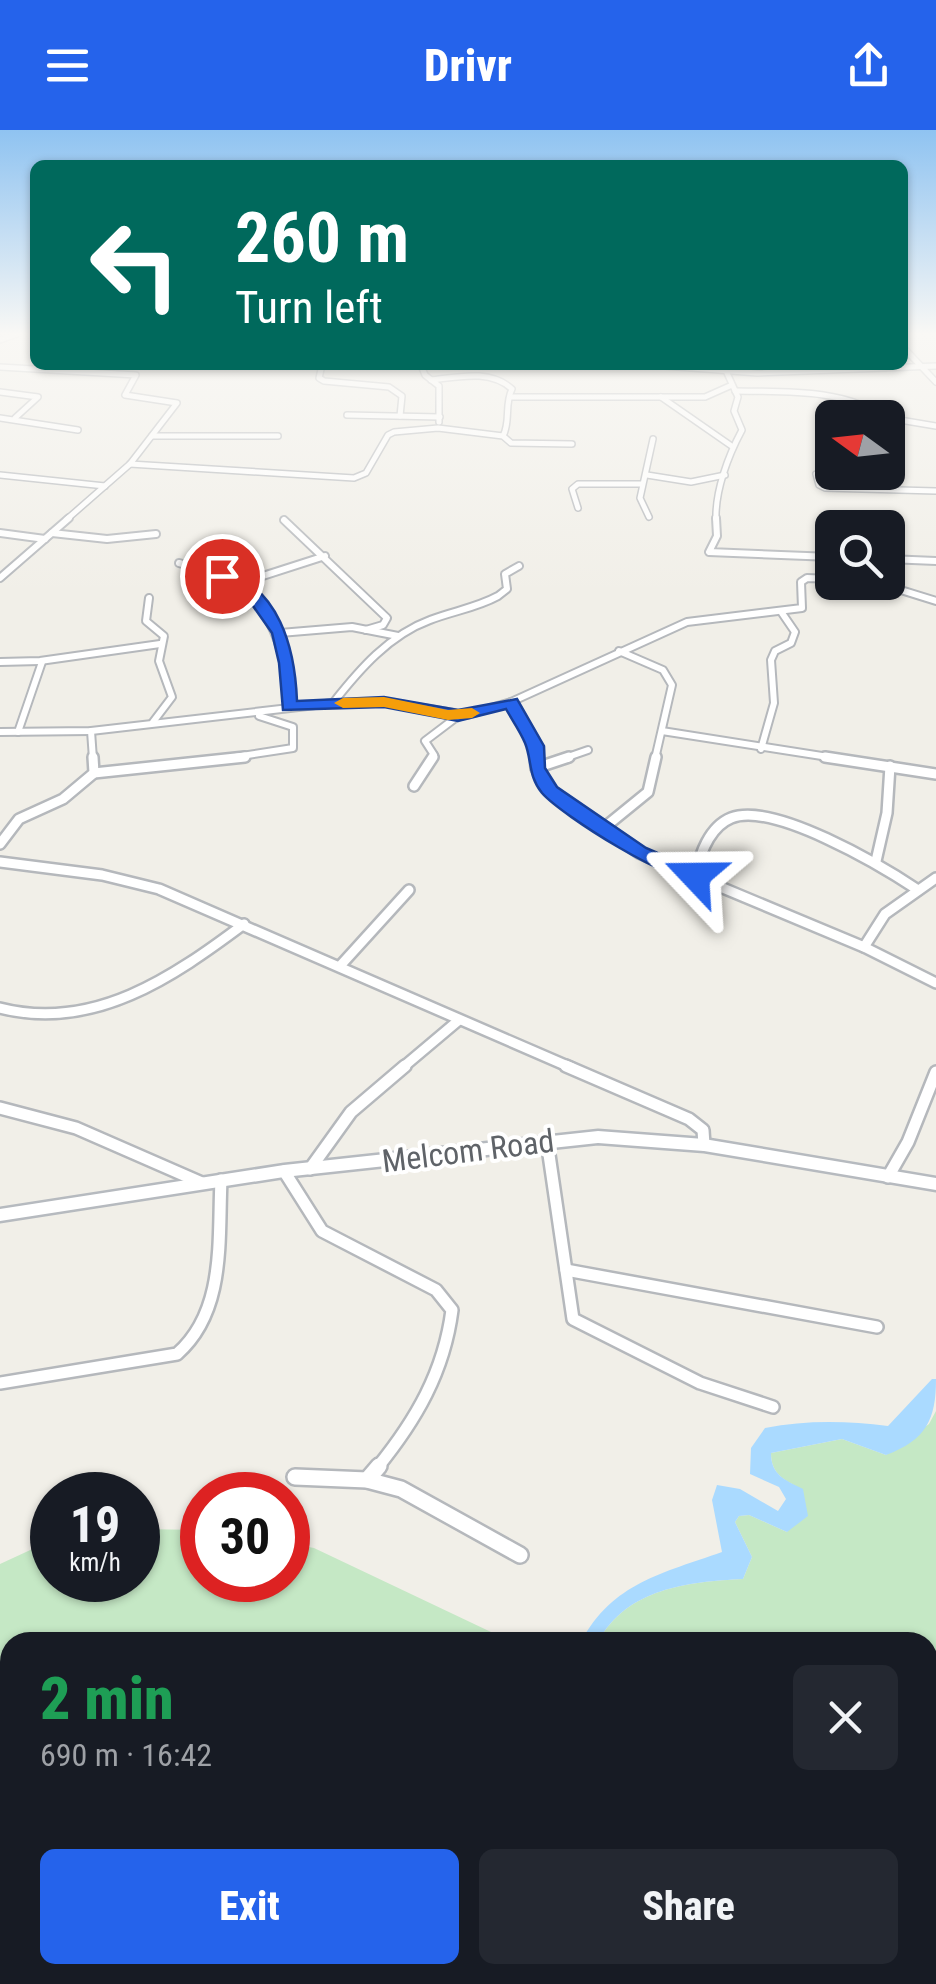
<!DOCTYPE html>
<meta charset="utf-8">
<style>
:root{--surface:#171b24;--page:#242831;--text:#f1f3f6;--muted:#9ea1a6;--accent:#2563eb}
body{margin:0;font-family:"Roboto Condensed",sans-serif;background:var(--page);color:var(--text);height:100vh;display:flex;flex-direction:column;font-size:38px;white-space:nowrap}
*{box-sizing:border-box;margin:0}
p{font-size:32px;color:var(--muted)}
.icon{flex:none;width:55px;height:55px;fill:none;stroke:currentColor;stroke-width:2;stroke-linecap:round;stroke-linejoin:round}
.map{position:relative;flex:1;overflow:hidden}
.sheet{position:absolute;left:0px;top:1502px;width:938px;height:352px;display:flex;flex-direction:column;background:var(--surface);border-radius:30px 30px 0 0;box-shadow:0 2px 8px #0004}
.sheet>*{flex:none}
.guide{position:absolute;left:30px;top:30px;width:878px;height:210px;border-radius:15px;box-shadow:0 2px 8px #0004;background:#00695c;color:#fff;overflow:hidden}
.needle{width:65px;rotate:285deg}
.fabs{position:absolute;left:815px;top:270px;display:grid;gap:20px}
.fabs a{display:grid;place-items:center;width:90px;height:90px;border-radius:15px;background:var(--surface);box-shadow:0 2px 8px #0004;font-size:50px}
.speed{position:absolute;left:30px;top:1342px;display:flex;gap:20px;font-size:50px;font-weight:700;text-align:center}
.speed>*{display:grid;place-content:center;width:130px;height:130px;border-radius:50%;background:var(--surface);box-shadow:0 2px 8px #0004;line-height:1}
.speed small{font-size:25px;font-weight:400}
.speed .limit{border:15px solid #d22;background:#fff;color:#111}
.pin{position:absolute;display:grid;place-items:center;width:85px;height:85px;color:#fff;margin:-42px;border:5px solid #fff;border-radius:50%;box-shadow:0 2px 10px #0007}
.me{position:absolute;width:110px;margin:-55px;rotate:293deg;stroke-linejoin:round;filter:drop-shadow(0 0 8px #0008)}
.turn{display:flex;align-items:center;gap:35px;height:210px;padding:0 40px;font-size:45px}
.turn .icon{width:130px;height:130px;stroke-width:2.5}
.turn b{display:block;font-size:70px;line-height:85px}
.round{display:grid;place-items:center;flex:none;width:105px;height:105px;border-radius:15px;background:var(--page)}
.summary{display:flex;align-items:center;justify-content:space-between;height:170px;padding:0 40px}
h1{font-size:60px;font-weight:800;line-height:75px;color:#1e9e55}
.cta{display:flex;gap:20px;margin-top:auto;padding:20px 40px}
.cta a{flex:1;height:115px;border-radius:15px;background:var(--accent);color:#fff;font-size:40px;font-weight:800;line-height:115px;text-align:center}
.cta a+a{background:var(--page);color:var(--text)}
header{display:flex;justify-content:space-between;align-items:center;height:130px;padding:0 40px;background:var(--accent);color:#fff;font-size:45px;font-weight:800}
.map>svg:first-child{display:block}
.green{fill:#c5e8c5}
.water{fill:#aadaff}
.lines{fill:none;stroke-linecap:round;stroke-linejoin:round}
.minor-far4-casing{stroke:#b5b8bc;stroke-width:8}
.minor-far3-casing{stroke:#b5b8bc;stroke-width:10}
.minor-far2-casing{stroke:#b5b8bc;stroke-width:14}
.minor-far1-casing{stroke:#b5b8bc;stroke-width:16}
.minor-casing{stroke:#b5b8bc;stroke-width:20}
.secondary-casing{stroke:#b6babf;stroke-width:5}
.minor-far4{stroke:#fff;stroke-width:5}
.minor-far3{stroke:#fff;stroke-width:6}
.minor-far2{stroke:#fff;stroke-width:9}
.minor-far1{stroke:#fff;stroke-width:11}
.minor{stroke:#fff;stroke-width:15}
.secondary{fill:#fff;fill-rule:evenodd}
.route{fill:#2563eb;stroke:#184099;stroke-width:2.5}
.slow{fill:#f59e0b}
.labels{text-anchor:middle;stroke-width:8;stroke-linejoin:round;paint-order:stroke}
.street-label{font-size:32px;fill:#5f6368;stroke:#fff}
</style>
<header><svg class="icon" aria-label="menu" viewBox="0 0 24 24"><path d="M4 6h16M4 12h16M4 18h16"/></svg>Drivr<svg class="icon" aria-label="share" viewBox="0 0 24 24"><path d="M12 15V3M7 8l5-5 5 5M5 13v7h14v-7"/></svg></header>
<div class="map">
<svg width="936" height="1854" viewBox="0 0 936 1854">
<rect width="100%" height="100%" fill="#f1efe8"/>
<!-- green -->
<g class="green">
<path d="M936,1281V1683L928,1680V1512H598C627,1458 688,1452 743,1449L752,1427L735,1392L739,1386L749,1385L787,1402L803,1360C785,1350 771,1345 771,1323L842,1309L886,1325L929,1294Z"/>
<path d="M138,1399L202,1400V1450H288V1413L314,1418L512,1512H10V1566L0,1561V1434L52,1410V1450H138Z"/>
<path d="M0,1645L10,1649V1845H188L0,1854Z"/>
<path d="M261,1845H826L825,1854H277Z"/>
</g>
<!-- water -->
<path class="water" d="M932,1249H936C936,1290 926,1310 886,1325L842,1309L771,1323C771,1345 785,1350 803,1359L808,1386L787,1402L749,1385L739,1386L735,1392L752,1427L743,1449C688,1452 627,1458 598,1512H581C612,1453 663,1443 722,1422L712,1370L717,1355L740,1359L778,1381L786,1369L779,1357L750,1344L751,1318L765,1298C806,1290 847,1291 888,1296Z"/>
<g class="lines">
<!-- minor-far4 casing -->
<g class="minor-far4-casing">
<g id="minor-far4">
<path d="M0,210L17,204"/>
<path d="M902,216L936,252"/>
<path d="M322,235L319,248L324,251L389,257L402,266L400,286"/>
<path d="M421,235L425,245L439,256V292"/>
<path d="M652,235L757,243L936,236"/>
<path d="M0,237L136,245L125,265L177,273L130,334L66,390"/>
<path d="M431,250C458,247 490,239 512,259C504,275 511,291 503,306"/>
<path d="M735,261C783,262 845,258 885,288"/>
<path d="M0,262L38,267L15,288"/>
<path d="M511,267H705L732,255"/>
<path d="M661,267L733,317"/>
<path d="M347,285L440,287"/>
<path d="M0,288L78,300"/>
<path d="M888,288L936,296"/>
<path d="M152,306H278"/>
<path d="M130,334L354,348L366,343L388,305L394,302L438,298L503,306L511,313L572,314"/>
<path d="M816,344L819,355L825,358L936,361"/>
<path d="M0,345L105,356"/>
<path d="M647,345L691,352L725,345"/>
<path d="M578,378L572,359L578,354H641"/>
<path d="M649,387L640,368L653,309"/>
<path d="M716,390C715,361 728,326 742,300L734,281L738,267L727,243"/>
</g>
</g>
<!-- minor-far3 casing -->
<g class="minor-far3-casing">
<g id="minor-far3">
<path d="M716,388L717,406L709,422L832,427"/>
<path d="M284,390L387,488L383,495L366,500"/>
<path d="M0,403L45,409"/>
<path d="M52,403L107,409L156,404"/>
<path d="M888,429L936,431"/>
<path d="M179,433L244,452"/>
<path d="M0,448L69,388"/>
<path d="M875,452L936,471"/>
<path d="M149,468L146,491L164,506L159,531L172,567L153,592"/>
<path d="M280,503L352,497L398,506"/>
<path d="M619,521L663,540L672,555L655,629"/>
<path d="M0,532L40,531L160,514"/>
<path d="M511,572L535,616L536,629"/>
<path d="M333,573C359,540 389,505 430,490C453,481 476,478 498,466L507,459L505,444L519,436"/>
<path d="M289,576C289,528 273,490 244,452L325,426"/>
<path d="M91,601L93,629"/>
<path d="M662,601L841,629"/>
<path d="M0,602L91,601L333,573L384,572L467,585L511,572L687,492L802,478L801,452L807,448L832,449"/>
<path d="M18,602L42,532"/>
<path d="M761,619L774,573L771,530L775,521L791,513L795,502L782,483"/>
<path d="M222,629L293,618V597L259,586"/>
<path d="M431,629L434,625L425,611L458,586"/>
<path d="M562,629L588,620"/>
</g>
</g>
<!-- minor-far2 casing -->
<g class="minor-far2-casing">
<g id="minor-far2">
<path d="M535,627L536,638L549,661L639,723L864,817L936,853"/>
<path d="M825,627L936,644"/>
<path d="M536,638L569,627"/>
<path d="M94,643L245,627"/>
<path d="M414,656L433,627"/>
<path d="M605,697L648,662L656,627"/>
<path d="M0,714L19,689L63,669L94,643L93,627"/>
<path d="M876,731L887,683L890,636"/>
<path d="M0,732L102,745L159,759L572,938"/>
<path d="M695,746C700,724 709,697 731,688C773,671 882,736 918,760"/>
<path d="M864,817L885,784L936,748"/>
<path d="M340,836L409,760"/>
<path d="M0,878C94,902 173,847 244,794"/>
<path d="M402,938L459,890"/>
</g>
</g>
<!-- minor-far1 casing -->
<g class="minor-far1-casing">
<g id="minor-far1">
<path d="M566,936L689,989L703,1000L704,1015"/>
<path d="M0,978L76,998L202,1053"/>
<path d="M547,1011L573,1189L700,1253L773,1277"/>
<path d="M310,1039L351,982L405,936"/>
<path d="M284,1041L322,1101L436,1160L452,1180C444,1242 416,1290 377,1338"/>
<path d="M888,1047L908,1012L936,942"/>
<path d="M566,1140L877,1197"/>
<path d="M0,1253L177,1224C226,1181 218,1110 221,1050"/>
</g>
</g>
<!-- minor casing -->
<g class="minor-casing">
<g id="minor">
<path d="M295,1347L367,1350L401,1359L520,1425"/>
<path d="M367,1350L379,1336"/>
</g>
</g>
<!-- secondary casing -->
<g class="secondary-casing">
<path id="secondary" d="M598,1001L704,1009L936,1048V1060L704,1021L598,1013L284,1047L0,1091V1079L284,1035Z"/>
</g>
<!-- minor-far4 -->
<use href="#minor-far4" class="minor-far4"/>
<!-- minor-far3 -->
<use href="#minor-far3" class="minor-far3"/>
<!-- minor-far2 -->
<use href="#minor-far2" class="minor-far2"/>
<!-- minor-far1 -->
<use href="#minor-far1" class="minor-far1"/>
<!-- minor -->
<use href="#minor" class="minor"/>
<!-- secondary -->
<use href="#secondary" class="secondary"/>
</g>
<!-- sky -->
<linearGradient id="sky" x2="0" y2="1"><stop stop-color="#8fc3f1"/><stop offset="0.44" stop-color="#f9f8f5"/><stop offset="1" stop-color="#f9f8f5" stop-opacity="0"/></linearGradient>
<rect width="936" height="464" fill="url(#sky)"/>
<!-- route -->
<path class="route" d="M222,441C279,456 295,518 297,571L384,567L458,580L517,569L544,616L545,638L557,657L646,718L702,742V751C675,757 561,685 542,663C528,646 532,630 525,613C520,601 512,590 506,579L458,591L384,577L283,580L279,533L272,503L239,456L217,449V442Z"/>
<!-- slow -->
<path class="slow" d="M384,567L448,580L472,578L480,583L472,588L448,590L384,577L343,578L334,573L343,568Z"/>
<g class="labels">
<!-- street labels -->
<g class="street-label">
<text transform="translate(468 1021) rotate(-7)" y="11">Melcom Road</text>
</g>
</g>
</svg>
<div class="fabs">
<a><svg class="needle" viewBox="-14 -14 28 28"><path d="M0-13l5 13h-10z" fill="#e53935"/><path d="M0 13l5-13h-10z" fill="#9ea1a6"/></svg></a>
<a><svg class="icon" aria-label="search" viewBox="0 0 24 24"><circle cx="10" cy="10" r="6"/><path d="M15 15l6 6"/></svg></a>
</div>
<div class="speed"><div>19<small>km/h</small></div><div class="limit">30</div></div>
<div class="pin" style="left:222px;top:446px;background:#d93025"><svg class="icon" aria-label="arrive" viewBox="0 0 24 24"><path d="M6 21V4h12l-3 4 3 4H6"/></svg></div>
<svg class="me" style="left:695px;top:746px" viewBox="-20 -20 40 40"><path d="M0-17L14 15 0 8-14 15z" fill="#2563eb" stroke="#fff" stroke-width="4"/></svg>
<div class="guide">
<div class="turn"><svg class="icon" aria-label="left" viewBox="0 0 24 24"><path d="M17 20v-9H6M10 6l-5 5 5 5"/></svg><div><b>260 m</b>Turn left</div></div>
</div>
<section class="sheet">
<div class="summary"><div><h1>2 min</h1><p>690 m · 16:42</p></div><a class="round"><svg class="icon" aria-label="close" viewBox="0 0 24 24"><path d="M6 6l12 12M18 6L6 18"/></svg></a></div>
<div class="cta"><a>Exit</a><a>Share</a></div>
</section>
</div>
